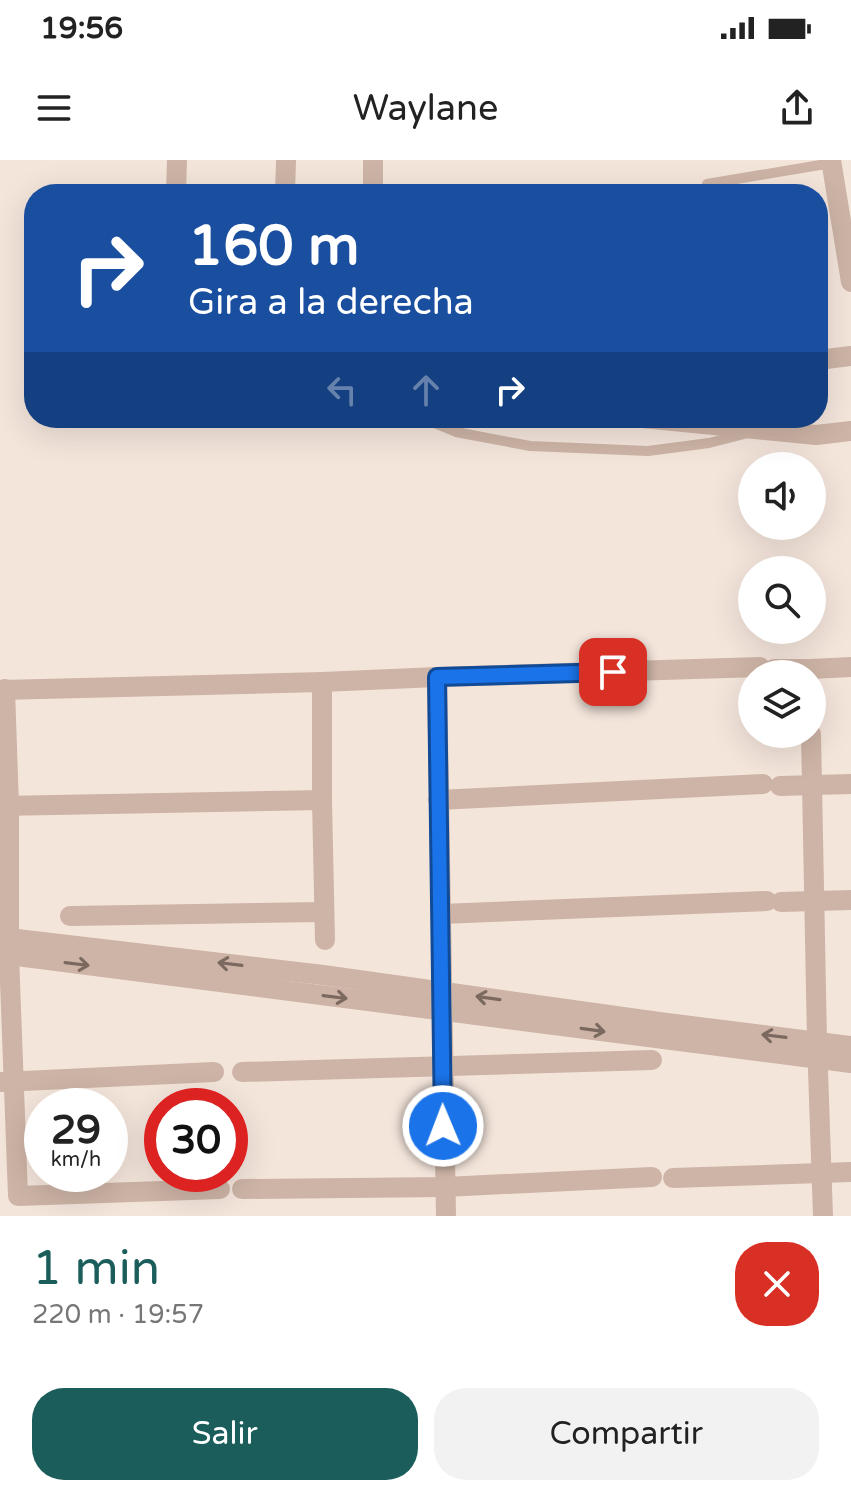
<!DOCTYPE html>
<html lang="es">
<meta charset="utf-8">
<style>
:root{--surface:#fff;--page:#f2f2f2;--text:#222;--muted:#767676;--accent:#1a5d5a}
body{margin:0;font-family:"Varela Round",sans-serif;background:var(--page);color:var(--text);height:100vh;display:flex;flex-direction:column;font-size:30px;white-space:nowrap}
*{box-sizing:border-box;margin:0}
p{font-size:26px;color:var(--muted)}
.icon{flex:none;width:44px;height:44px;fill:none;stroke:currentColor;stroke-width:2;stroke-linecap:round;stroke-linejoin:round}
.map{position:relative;height:1056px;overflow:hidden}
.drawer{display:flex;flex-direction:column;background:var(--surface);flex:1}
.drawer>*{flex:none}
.banner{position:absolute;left:24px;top:24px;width:804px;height:244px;border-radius:32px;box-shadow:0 8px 32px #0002;background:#1a4fa0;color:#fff;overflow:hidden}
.buttons{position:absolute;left:738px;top:292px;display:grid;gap:16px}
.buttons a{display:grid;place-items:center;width:88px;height:88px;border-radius:50%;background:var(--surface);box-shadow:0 8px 32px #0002;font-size:40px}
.speed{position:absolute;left:24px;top:928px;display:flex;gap:16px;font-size:40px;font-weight:700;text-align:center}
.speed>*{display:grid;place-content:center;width:104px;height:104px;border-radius:50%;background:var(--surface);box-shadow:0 8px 32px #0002;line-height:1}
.speed small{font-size:20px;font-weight:400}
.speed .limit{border:12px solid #d22;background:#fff;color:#111}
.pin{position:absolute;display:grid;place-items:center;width:68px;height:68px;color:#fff;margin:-34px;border-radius:16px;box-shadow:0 4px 12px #0006}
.me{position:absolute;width:88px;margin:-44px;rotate:359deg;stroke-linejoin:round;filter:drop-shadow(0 0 6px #0008)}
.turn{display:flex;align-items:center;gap:28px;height:168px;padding:0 32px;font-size:36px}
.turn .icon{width:104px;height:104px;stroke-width:2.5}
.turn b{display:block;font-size:56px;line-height:68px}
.lanes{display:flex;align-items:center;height:76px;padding:0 32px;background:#0003;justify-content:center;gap:40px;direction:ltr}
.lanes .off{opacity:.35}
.round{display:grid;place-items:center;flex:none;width:84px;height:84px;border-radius:32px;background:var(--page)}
.overview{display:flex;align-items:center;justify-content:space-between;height:136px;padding:0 32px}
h1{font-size:48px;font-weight:600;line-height:60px;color:var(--accent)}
.primary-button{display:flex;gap:16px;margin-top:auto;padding:16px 32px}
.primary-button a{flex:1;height:92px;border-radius:32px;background:var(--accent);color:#fff;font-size:32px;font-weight:600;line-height:92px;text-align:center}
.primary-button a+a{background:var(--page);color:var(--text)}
.status{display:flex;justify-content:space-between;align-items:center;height:56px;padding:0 40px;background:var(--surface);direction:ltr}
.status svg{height:22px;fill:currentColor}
header{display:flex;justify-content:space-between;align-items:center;height:104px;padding:0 32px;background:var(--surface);font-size:36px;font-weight:600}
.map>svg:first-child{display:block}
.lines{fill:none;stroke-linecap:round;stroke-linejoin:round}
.lane{stroke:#cdb4a6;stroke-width:10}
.street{stroke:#cdb4a6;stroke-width:20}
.oneway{stroke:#7b6960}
.route-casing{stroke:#114b97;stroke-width:20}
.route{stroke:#1a73e8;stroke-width:14}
</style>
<div class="status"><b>19:56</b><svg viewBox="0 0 49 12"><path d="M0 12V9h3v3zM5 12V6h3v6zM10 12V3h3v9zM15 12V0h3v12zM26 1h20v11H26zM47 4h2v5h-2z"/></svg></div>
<header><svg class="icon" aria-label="menu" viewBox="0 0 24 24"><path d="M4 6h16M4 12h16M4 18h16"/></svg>Waylane<svg class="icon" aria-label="share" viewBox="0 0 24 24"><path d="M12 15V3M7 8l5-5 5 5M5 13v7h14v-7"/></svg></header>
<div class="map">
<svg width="851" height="1056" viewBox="0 0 851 1056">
<rect width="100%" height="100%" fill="#f4e5db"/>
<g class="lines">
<!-- lane -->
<g class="lane">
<path d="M707,24L832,3"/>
<path d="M422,258L456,272L530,286L648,291L709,283L744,274"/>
</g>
<!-- street -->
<g class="street">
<path d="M831,0L851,122"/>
<path d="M176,34L177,0"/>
<path d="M285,34L286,0"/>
<path d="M373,34V0"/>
<path d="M818,200L851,196"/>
<path d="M642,258L816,275L851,271"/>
<path d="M774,509H810"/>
<path d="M810,514V509L851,507"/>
<path d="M322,522V640L325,780"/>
<path d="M5,529L9,646V795L18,1036L220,1029"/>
<path d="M0,530L322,522L437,517"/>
<path d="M811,574L817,881L823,1056"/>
<path d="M780,626L851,624"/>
<path d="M438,640L763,624"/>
<path d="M0,646L322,640"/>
<path d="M781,742L851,740"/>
<path d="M441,754L767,741"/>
<path d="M70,756L324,752"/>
<path d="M0,777L323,815L659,862L851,886"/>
<path d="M0,794L851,903"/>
<path d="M242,912L652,900"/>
<path d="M2,922L214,912"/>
<path d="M673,1018L851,1012"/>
<path d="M242,1029L445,1027L652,1017"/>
<path d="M446,1056L437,517L760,507"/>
</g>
</g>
<!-- one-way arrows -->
<defs><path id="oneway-shaft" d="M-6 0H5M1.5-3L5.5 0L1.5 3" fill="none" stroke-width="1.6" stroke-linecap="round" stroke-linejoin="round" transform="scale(2)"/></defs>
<g class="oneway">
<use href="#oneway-shaft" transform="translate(77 804) rotate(7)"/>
<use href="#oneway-shaft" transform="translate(230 804) rotate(-173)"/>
<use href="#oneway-shaft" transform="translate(335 837) rotate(7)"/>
<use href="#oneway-shaft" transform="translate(488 838) rotate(-172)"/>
<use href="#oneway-shaft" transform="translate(593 870) rotate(8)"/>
<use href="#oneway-shaft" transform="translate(774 876) rotate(-173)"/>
</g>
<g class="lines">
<!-- route casing -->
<g class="route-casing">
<path id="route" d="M443,966L437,517L613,512"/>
</g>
<!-- route -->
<use href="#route" class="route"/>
</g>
</svg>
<div class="buttons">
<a><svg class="icon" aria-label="sound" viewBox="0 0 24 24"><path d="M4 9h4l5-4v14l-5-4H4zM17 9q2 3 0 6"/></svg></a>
<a><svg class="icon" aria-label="search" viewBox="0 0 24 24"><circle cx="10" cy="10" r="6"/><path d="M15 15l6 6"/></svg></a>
<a><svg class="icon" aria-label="layers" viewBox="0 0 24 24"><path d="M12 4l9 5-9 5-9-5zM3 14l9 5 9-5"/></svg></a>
</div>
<div class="speed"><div>29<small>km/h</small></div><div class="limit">30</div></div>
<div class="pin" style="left:613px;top:512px;background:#d93025"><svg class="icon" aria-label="arrive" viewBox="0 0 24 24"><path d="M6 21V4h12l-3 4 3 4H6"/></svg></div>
<svg class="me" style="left:443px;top:966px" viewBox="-20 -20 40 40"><circle r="17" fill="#1a73e8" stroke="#fff" stroke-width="3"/><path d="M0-11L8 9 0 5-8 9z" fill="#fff"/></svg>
<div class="banner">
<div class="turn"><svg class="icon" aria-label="right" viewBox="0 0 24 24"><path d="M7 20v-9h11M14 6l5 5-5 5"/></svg><div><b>160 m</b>Gira a la derecha</div></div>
<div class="lanes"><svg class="icon off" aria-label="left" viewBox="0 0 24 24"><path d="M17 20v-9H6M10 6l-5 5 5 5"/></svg><svg class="icon off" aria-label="ahead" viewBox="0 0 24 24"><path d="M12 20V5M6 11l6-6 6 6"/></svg><svg class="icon" aria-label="right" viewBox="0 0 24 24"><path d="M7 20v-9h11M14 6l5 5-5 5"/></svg></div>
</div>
</div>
<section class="drawer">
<div class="overview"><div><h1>1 min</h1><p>220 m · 19:57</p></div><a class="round" style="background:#d93025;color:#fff"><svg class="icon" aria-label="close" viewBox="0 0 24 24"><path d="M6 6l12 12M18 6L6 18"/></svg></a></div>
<div class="primary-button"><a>Salir</a><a>Compartir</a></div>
</section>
